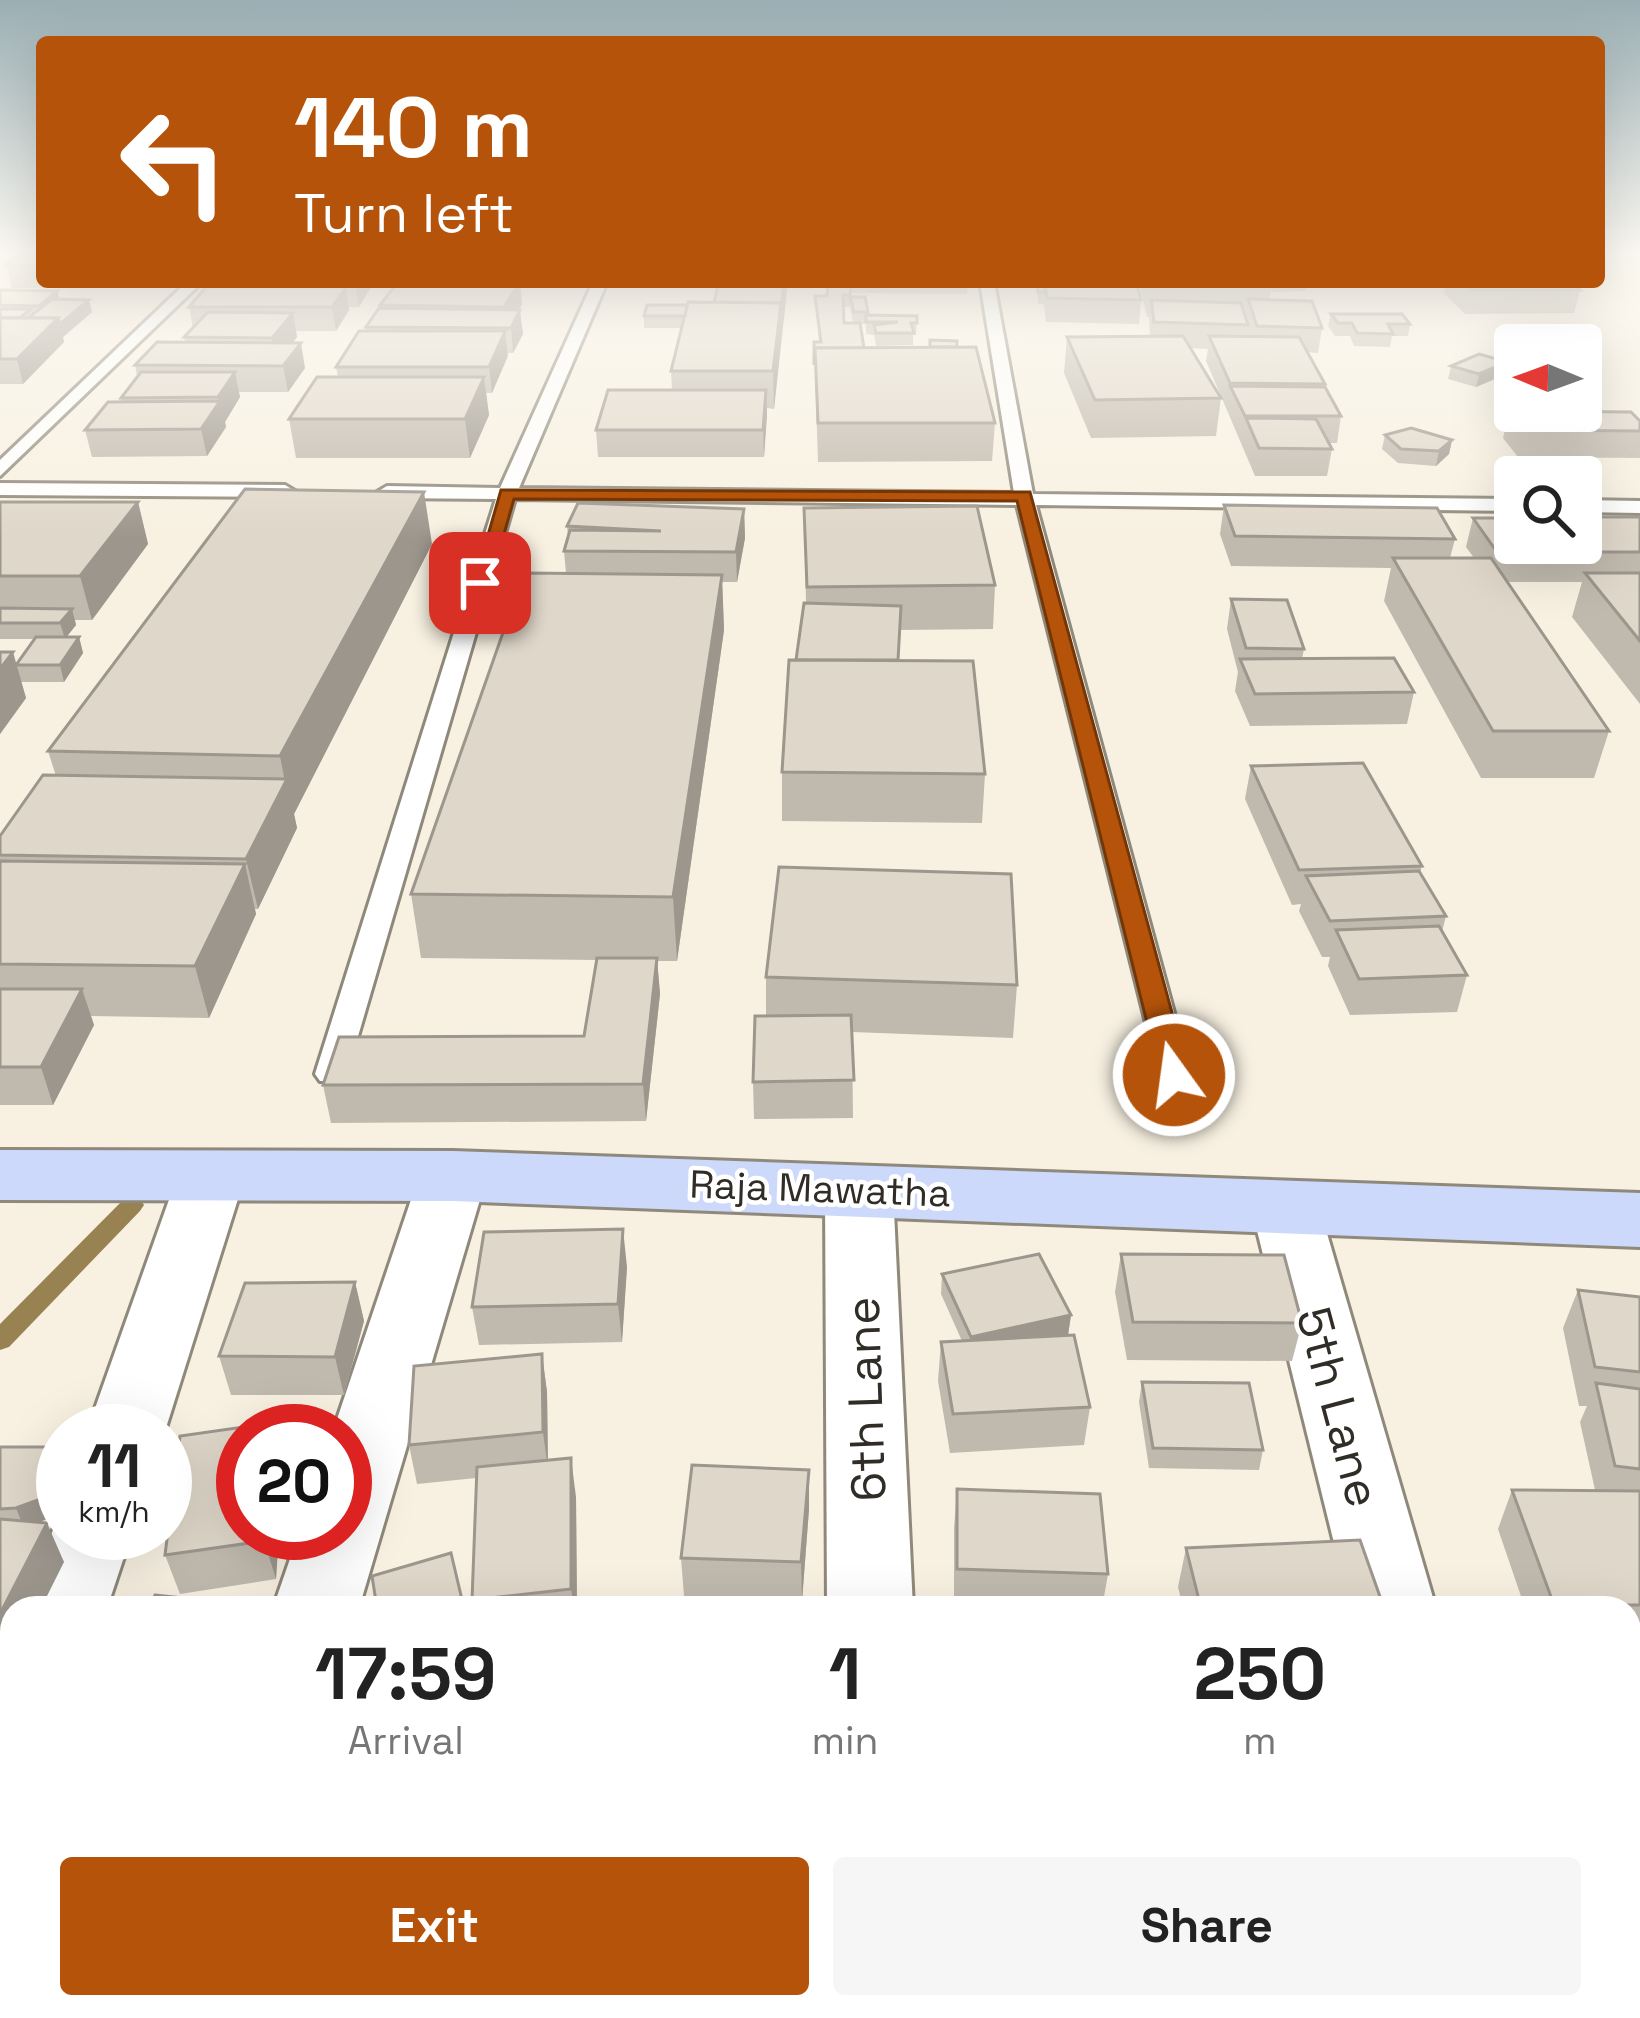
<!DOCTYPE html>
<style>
:root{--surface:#fff;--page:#f6f6f6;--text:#222;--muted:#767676;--accent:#b45309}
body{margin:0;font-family:"Space Grotesk",sans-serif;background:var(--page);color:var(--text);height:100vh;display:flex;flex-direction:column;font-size:45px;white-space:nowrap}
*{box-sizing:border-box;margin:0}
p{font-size:39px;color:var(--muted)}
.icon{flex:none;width:66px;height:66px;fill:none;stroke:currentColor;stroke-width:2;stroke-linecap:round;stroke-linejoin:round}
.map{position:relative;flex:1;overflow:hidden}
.panel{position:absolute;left:0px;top:1596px;width:1641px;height:423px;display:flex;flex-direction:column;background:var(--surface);border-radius:36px 36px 0 0;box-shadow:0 12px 48px #0002}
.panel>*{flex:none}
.hud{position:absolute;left:36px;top:36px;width:1569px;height:252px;border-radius:12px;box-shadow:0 12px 48px #0002;background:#b45309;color:#fff;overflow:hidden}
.needle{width:78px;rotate:271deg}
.buttons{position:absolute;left:1494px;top:324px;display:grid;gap:24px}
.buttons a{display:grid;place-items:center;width:108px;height:108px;border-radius:12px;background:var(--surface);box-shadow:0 12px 48px #0002;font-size:60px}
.speed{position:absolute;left:36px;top:1404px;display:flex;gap:24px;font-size:60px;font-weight:700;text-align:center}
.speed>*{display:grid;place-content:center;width:156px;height:156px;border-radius:50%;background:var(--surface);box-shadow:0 12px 48px #0002;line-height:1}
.speed small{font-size:30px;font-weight:400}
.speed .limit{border:18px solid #d22;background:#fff;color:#111}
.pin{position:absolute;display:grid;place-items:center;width:102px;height:102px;color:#fff;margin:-51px;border-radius:24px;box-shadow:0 6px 18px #0006}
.me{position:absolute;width:132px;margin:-66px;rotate:346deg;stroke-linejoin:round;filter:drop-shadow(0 0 9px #0008)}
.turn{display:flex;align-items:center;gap:42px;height:252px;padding:0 60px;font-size:54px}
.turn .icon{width:156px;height:156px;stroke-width:2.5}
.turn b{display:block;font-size:84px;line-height:102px}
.eta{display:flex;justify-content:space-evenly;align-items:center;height:204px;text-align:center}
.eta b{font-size:72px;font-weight:600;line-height:84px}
.button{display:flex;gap:24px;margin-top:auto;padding:24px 60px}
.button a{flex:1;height:138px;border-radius:12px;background:var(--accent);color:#fff;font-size:48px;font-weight:600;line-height:138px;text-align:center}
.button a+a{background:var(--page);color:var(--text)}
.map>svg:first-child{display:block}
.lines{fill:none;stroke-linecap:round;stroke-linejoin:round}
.stream{fill:#998252;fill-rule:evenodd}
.lane-casing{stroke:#8f897b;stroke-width:6}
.street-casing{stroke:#8f897b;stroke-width:6}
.secondary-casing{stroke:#8f897b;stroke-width:6}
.lane{fill:#fff;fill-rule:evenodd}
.street{fill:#fff;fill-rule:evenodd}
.secondary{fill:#ccd9fa;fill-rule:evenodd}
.wall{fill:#c0b9ad;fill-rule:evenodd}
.shaded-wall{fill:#9c968d}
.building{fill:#dfd7c9;stroke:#9c968d;stroke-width:3}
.route{fill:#b45309;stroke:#753606;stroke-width:3}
.labels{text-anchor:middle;stroke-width:9;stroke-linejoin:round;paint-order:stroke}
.street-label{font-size:39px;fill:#302d27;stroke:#fff}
.near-street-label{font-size:48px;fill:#302d27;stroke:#fff}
</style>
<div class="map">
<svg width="1640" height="2018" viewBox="0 0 1640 2018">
<rect width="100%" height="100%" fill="#f8f1e2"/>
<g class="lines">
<!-- stream -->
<path class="stream" d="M132,1197L140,1199L144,1205L140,1211L9,1347L0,1350V1324L124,1199Z"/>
<!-- lane casing -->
<g class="lane-casing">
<g id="lane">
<path d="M187,282H202L0,476V460Z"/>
<path d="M593,282H607L519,488L1014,493L980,282H994L1033,494L1515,499V511L1036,505L1191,1075L1186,1082H1164L1159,1075L1017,505L515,499L347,1074L342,1081H320L315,1074L496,499L387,498L377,492L387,486L500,488Z"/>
<path d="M0,483L285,485L295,491L285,497L0,495Z"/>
<path d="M1581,500L1640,501V513L1581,512Z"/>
</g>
</g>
<!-- street casing -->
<g class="street-casing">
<g id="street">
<path d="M453,1153L477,1160L487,1176L359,1608H273L299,1533H345V1431H333L419,1176L429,1160Z"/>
<path d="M210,1157L234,1164L244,1180L165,1431H87L176,1180L186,1164Z"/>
<path d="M859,1167L883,1173L893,1190L913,1608H827L825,1190L835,1173Z"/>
<path d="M1285,1182L1309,1189L1319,1206L1436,1608H1350L1251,1206L1261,1189Z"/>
<path d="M62,1508L63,1533H132L107,1608H21Z"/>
<path d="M12,1652V1734L0,1739V1657Z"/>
<path d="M139,2007H241L237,2018H135Z"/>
<rect x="830" y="2007" width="102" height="11"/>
<path d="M1450,2007H1552L1555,2018H1453Z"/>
</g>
</g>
<!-- secondary casing -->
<g class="secondary-casing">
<path id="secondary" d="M0,1150L453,1151L1640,1193V1247L453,1201L0,1200Z"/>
</g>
<!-- lane -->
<use href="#lane" class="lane"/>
<!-- street -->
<use href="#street" class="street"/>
<!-- secondary -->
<use href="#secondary" class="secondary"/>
</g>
<!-- wall -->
<g class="wall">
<path d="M42,256V282H126L119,288H12L6,265Z"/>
<path d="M222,282H374L359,307H349V310L336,331H296L297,337L293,342L305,368L288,392H239L240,397L225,422L226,427L207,456L92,457L85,430L121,402V398L137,376L135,365L185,342L184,337L193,328L189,307L220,287Z"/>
<path d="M398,282H531L530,284H521L522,304L519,310L523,334L513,353H507L492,393H486L489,415L470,458H296L289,419L338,377L336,367L366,331V327L380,308V305Z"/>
<path d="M649,282H714L713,287L649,288Z"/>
<path d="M826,282H968L967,294L850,293V297L868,312V315L917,316L916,335H913V345L876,346L874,335L866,334V324H861L864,348L957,347L995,423L992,461L818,462L814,342H819L815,296H827ZM844,307H850L853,323H844Z"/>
<path d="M1077,282H1133L1141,300L1139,324L1046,322L1044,304H1038L1037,284H1077Z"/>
<path d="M1139,282H1334V284H1307L1306,291L1272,292L1271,289L1269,300L1322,328L1318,353L1307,352L1341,416L1337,443H1329L1332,449L1327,476H1255L1206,361L1208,349L1191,348L1221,398L1216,436L1091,438L1064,373L1067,337L1150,336L1149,317H1147Z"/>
<path d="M1446,282H1571L1580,290L1574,313L1465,314L1444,293Z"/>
<path d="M0,290L60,299L92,312L63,337L64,342L23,384H0Z"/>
<path d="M647,305L782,329L774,409L767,408L764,457H598L596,430L672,390L671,371L682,328H644V316Z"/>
<path d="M1331,314L1410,324L1408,336H1392L1390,347L1354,346L1350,336H1335L1328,326Z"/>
<path d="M1451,366L1504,375L1476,387L1448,379Z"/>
<path d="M1509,411L1640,421V458L1518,457L1503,438Z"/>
<path d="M1385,435L1452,440L1449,454L1436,466L1398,463L1382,449Z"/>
<path d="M0,502H138L148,544L92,620H75L76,625L66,637H79L83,653L64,682H21L26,698L0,734V652L16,665L35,639H0Z"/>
<path d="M1224,505L1455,539L1450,558H1474L1466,547L1473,518L1640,517V704L1572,617L1582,582H1508L1609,731L1594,778H1481L1384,601L1391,568L1231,566L1220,534Z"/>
<path d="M804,508L995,585L993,629L900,630L899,660L985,774L982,823L782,821V772L796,660L806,603Z"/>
<path d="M744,509L745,538L737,582H722L724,630L677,961H657L660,994L646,1121L331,1123L323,1085L584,1036L597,960L421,958L411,894L566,573L564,551L568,537L567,526Z"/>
<path d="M432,544L294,814L297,828L258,909H255L256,914L209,1018L91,1016L94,1025L53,1105H0V836L56,776L48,751Z"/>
<path d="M1231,599L1304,649L1302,659L1414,692L1407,724L1250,726L1235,691L1238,672L1227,629Z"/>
<path d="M1251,766L1422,866L1420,873L1446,916L1442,932L1467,975L1457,1012L1350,1015L1328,966L1330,957H1322L1299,911L1301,904L1292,905L1245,799Z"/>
<path d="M766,977L1017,985L1013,1038L852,1032L853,1118L754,1119L753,1082L766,1015Z"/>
<path d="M1121,1254L1302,1323L1292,1361L1127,1360L1115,1292Z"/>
<path d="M627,1267L622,1342L479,1345L472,1307Z"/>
<path d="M942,1274L1071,1315L1068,1335L1090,1407L1084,1445L950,1453L938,1381L941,1342L962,1341L941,1294Z"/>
<path d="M355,1282L364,1321L344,1395H231L219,1356Z"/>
<path d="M1578,1290L1640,1297V1643H1629V1608H1525L1498,1529L1512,1490H1595L1580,1422L1587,1406H1579L1563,1328Z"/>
<path d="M542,1354L547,1392L548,1460L576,1497L577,1608H474L472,1600L476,1478L417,1484L409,1445Z"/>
<path d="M1142,1382L1263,1450L1259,1470L1149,1468L1139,1402Z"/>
<path d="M0,1447L39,1523L64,1562L12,1608V1657L0,1656Z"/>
<path d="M809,1470V1509L802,1601L684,1596L681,1558Z"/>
<path d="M957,1489L1108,1574L1102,1608L954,1607V1528Z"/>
<path d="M243,1533H279L276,1579L180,1594L165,1555Z"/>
<path d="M1186,1548L1384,1608H1183L1178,1587Z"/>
<path d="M1629,1718L1640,1719V1892L1629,1891Z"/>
<path d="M12,1745V1881H0V1754Z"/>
<path d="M604,2007H787V2018H605Z"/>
<path d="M1014,2007H1203L1204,2018H1015Z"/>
<path d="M1241,2007H1442L1446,2018H1244Z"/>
</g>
<!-- shaded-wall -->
<g class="shaded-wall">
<path d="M356,282H374L359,307L355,284Z"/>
<path d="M519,282L522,304L507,331L504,307Z"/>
<path d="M784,282H788L774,409L773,371Z"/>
<path d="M346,287L349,310L336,331L332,307Z"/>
<path d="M57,291L61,303L42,318L39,306Z"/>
<path d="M89,300L92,312L63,337L64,342L23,384L17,359L58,318Z"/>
<path d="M520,310L523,334L513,353L511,328Z"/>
<path d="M293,313L297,337L277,363L272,338Z"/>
<path d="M505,331L508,356L492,393L489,367Z"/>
<path d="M301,343L305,368L288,392L283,366Z"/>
<path d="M1507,362L1504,375L1476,387L1479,374Z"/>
<path d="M235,372L240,397L225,422L226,427L207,456L201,429L219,402L218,397Z"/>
<path d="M484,377L489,415L470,458L465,419Z"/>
<path d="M766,390L767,416L764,457L763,430Z"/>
<path d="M1452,440L1449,454L1436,466L1439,451Z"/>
<path d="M424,492L432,544L294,814L297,828L258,909L246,859L285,782L280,756Z"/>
<path d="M138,502L148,544L92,620L80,576Z"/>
<path d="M744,509L745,538L737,582L736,552Z"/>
<path d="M722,575L724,630L677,961L673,897Z"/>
<path d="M72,609L76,625L65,639L60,623Z"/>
<path d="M79,637L83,653L64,682L60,665Z"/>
<path d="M13,652L26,698L0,734V669Z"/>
<path d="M245,864L256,914L209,1018L195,966Z"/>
<path d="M657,958L660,994L646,1121L643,1084Z"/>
<path d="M82,989L94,1025L53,1105L41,1067Z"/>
<path d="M623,1229L627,1267L622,1342L618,1304Z"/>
<path d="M355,1282L364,1321L344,1395L335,1357Z"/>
<path d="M1071,1315L1068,1335L970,1357L971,1337Z"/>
<path d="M542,1354L547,1392L548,1470L543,1432Z"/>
<path d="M571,1458L576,1497L577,1608H574L571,1589Z"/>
<path d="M809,1470V1509L802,1601L801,1562Z"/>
<path d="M63,1478V1513L24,1528L16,1508Z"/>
<path d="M47,1523L64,1562L41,1608H12V1650L0,1625V1614Z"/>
<path d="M265,1533H279L276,1579L264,1541Z"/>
<path d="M138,2007H164L161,2018H135Z"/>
</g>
<!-- building -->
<g class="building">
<path d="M17,256H42V265H6Z"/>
<path d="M222,282H356L355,284H220Z"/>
<path d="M398,282H519L504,307L380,305Z"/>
<path d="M719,282H784L781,309V303L714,302Z"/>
<path d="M1150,282H1270L1271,286L1150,283Z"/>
<path d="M1462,282H1571L1580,290H1470Z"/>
<path d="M1045,283L1137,285L1141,300L1047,298Z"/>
<path d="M1037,284H1045V292H1038Z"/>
<path d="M828,285H851L850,295H843L844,323H860L864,348H815L814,365V342H821L815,296H827Z"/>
<path d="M206,287H346L332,307H189Z"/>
<path d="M0,290L57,291L39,306L0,305Z"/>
<path d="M850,297H865L868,312H854Z"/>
<path d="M52,299L89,300L60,324L58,318H28Z"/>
<path d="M1248,299L1312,301L1322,328L1257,326Z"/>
<path d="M1151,300L1241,303L1248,325L1154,322Z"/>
<path d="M688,302L781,303L773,371H671Z"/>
<path d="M647,305H687L685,316H644Z"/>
<path d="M379,308L520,310L511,328L366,327Z"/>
<path d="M0,309H31L20,318H0Z"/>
<path d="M208,312L293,313L272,338L184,337Z"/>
<path d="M1331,314H1402L1410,324H1388L1393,334L1357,333L1352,323H1338Z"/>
<path d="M866,315L917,316V323H911L914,333H876L874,325L898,322H866Z"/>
<path d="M0,318H58L17,359H0Z"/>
<path d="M359,331H505L489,367H336Z"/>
<path d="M1183,336L1221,398L1095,400L1067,337Z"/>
<path d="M1209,336L1299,337L1325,384L1230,383Z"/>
<path d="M930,340L957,341V347H930Z"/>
<path d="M157,342L301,343L283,366L135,365Z"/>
<path d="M976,347L995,423H818L815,348Z"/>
<path d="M1479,354L1507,362L1479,374L1451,366Z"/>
<path d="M141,372H235L218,397L121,398Z"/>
<path d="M317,377H484L465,419H289Z"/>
<path d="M1230,386L1325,387L1341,416H1245Z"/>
<path d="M608,390H766L763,430H596Z"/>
<path d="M220,401L201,429L85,430L108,402Z"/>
<path d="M1509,411L1631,412L1640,421V431L1525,430Z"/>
<path d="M1246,418L1316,419L1332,449L1259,448Z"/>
<path d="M1411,428L1452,440L1439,451L1401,449L1385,435Z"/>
<path d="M245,489L424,492L280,756L48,751Z"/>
<path d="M0,502H138L80,576H0Z"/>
<path d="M578,503L744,509L736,552L564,551L570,530L661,531L567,526Z"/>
<path d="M1224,505L1437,508L1455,539L1235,536Z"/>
<path d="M977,506L995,585L807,587L804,508Z"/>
<path d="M1581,517H1640V552H1497L1473,518H1515V543H1581Z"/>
<path d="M1393,558H1491L1609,731H1493Z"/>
<path d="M524,573L722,575L673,897L411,894Z"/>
<path d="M1585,573H1640V641Z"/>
<path d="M1231,599L1287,600L1304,649L1246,648Z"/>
<path d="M804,603L901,606L898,660H796Z"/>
<path d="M0,608L72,609L60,623H0Z"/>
<path d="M36,637H79L60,665H16Z"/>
<path d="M0,652H13L0,669Z"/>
<path d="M1394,658L1414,692L1255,694L1240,659Z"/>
<path d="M789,660L973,661L985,774L782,772Z"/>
<path d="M1363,763L1422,866L1299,870L1251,766Z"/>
<path d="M43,775L287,779L246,859L0,855V836Z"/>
<path d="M0,861L245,864L195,966L0,964Z"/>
<path d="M779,867L1011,874L1017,985L766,977Z"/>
<path d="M1419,871L1446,916L1330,921L1306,876Z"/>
<path d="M1439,926L1467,975L1359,979L1336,930Z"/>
<path d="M597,958H657L643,1084L323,1085L339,1037L584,1036Z"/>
<path d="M0,989H82L41,1067H0Z"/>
<path d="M851,1015L854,1080L753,1082L755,1016Z"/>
<path d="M623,1229L618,1304L472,1307L484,1232Z"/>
<path d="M1039,1254L1071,1315L971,1337L942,1274Z"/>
<path d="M1121,1254L1284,1255L1302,1323L1133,1322Z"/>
<path d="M355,1282L335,1357L219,1356L245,1283Z"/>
<path d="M1578,1290L1640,1297V1372L1595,1367Z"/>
<path d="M1074,1335L1090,1407L953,1414L941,1342Z"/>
<path d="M542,1354L543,1432L409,1445L414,1366Z"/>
<path d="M1142,1382L1249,1383L1263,1450L1153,1448Z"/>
<path d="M1596,1383L1640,1389V1469L1615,1466Z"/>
<path d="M272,1423V1431H243V1533H265L264,1541L165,1555L180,1436Z"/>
<path d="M0,1447H63V1478L60,1492L16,1508L0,1509Z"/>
<path d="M571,1458V1589L472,1600L477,1467Z"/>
<path d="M692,1465L809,1470L801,1562L681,1558Z"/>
<path d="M957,1489L1100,1494L1108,1574L957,1569Z"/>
<path d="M1512,1490L1640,1491V1605H1554Z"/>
<path d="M0,1519L47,1523L0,1614Z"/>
<path d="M1360,1540L1384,1608H1201L1186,1548Z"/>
<path d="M451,1553L463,1604L450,1608H377L372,1576Z"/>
<path d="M155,1595L276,1608H148Z"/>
<path d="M1629,1718L1640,1719V1854H1629Z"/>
<path d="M4,1745H12V1862H0V1754Z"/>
<path d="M12,1911V2007H138L135,2018H0V1912Z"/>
<path d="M445,2007H567L566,2018H444Z"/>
<path d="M604,2007H727L658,2018H605Z"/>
<path d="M1021,2007H1203L1204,2018H1022Z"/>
<path d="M1262,2007H1442L1446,2018H1266Z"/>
</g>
<!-- sky -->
<linearGradient id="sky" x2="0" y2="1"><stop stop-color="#9aaeb3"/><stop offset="0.47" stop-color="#fcf9f2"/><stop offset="1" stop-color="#fcf9f2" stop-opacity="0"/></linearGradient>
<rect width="1640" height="539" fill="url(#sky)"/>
<!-- route -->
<path class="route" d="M501,490L1030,492L1189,1075L1185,1081L1174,1084L1160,1075L1017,501L514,499L490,583L473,587Z"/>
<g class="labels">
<!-- street labels -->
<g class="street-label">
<text transform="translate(820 1188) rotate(2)" y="14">Raja Mawatha</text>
</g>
<!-- near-street labels -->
<g class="near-street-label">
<text transform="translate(865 1399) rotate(-92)" y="17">6th Lane</text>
<text transform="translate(1339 1407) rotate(75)" y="17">5th Lane</text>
</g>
</g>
</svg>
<div class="buttons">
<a><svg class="needle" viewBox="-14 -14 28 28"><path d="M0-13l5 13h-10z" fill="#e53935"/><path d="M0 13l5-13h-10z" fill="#767676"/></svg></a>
<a><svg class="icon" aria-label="search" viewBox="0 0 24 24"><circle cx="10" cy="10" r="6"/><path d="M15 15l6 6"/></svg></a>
</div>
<div class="speed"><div>11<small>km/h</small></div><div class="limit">20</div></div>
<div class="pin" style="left:480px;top:583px;background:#d93025"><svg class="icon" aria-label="arrive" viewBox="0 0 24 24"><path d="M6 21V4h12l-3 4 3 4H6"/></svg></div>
<svg class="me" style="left:1174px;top:1075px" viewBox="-20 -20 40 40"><circle r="17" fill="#b45309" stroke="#fff" stroke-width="3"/><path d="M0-11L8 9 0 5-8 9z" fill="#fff"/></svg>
<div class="hud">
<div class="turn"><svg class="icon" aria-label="left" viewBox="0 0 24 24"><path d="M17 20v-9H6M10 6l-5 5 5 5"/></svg><div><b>140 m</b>Turn left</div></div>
</div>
<section class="panel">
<div class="eta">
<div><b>17:59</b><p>Arrival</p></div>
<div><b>1</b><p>min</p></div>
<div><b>250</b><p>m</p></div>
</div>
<div class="button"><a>Exit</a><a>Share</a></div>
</section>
</div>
